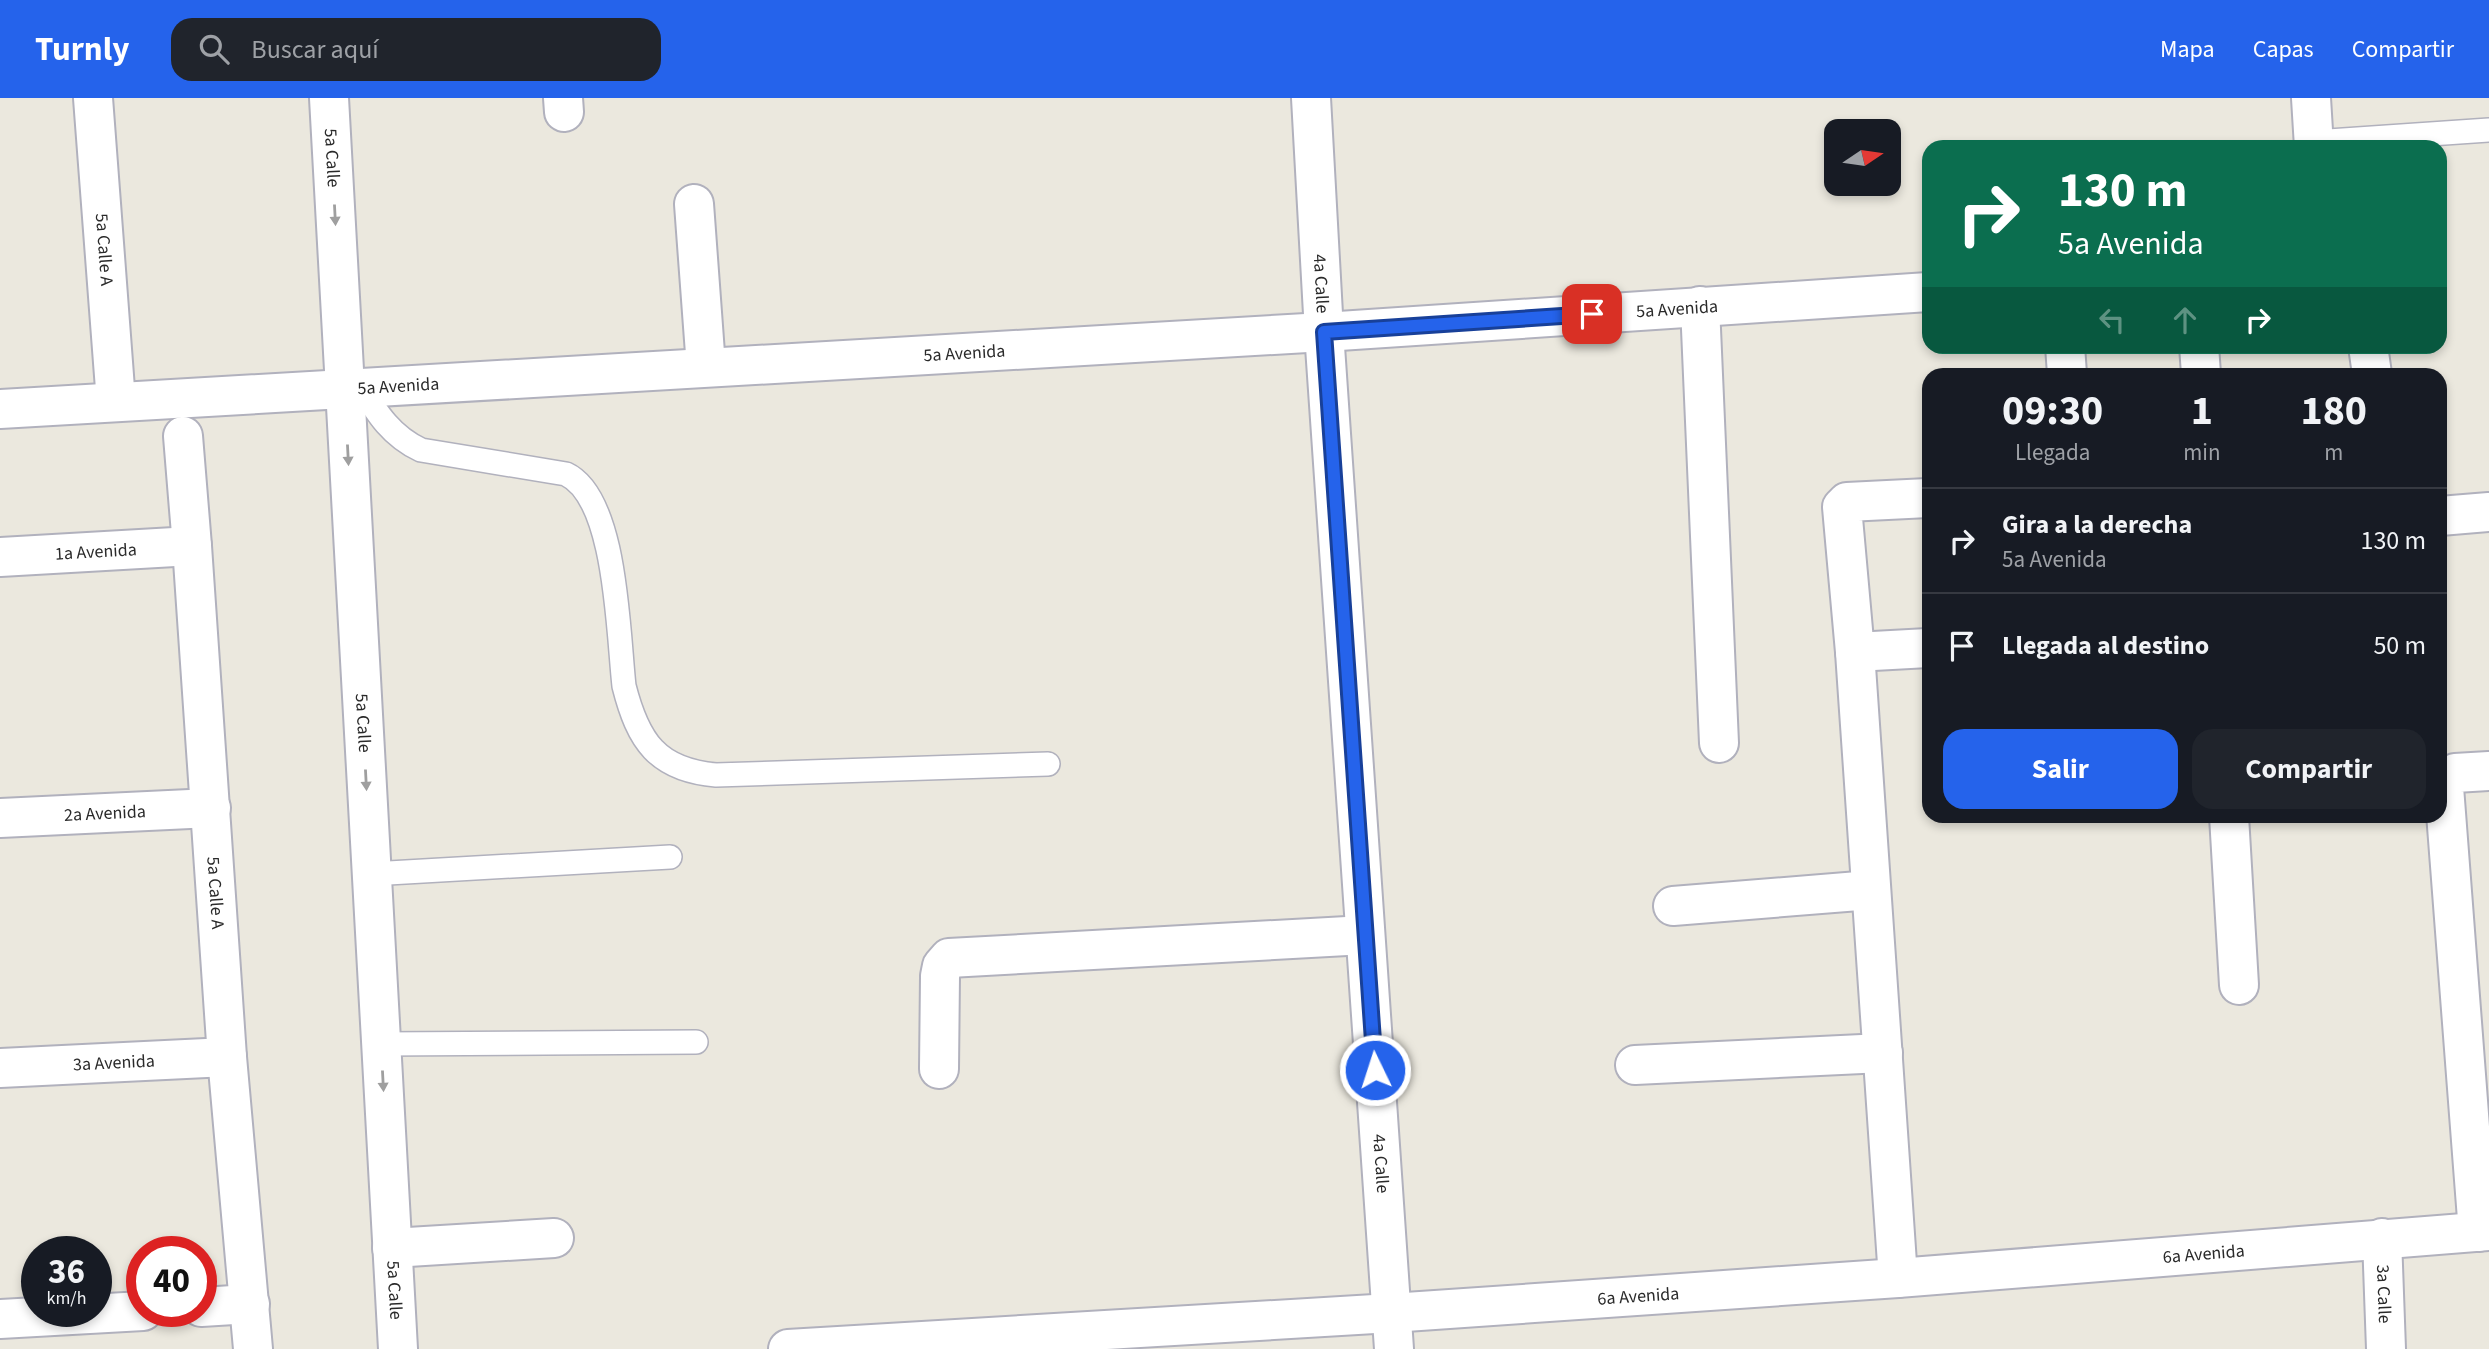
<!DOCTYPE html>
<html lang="es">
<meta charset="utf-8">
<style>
:root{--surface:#171b24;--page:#20242c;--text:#f1f3f6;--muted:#9ea1a6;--line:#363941;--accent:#2563eb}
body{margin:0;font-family:"Source Sans 3",sans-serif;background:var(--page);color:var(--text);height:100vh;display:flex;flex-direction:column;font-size:26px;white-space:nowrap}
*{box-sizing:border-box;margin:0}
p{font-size:23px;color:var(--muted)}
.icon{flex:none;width:38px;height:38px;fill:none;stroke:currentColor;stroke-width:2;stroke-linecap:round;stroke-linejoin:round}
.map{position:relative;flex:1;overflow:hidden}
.drawer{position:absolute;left:1922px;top:270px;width:525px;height:455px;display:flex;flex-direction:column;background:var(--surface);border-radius:21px;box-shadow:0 4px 10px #0003}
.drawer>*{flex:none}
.banner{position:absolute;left:1922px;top:42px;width:525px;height:214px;border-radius:21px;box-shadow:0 4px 10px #0003;background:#0b6e4f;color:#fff;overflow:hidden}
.needle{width:46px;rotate:77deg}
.buttons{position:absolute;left:1824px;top:21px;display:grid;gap:14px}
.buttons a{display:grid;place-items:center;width:77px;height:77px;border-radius:14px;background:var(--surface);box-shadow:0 4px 10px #0003;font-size:35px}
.speed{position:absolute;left:21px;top:1138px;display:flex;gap:14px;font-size:35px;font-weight:700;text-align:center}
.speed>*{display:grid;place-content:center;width:91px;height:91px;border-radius:50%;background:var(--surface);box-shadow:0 4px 10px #0003;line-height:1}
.speed small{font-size:18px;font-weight:400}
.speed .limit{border:10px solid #d22;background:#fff;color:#111}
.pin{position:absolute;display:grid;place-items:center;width:60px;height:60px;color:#fff;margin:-30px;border-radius:14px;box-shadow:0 4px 10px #0006}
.me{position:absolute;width:77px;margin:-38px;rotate:356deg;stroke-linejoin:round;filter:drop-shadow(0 0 5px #0008)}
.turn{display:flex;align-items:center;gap:24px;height:147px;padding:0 21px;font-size:32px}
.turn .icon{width:91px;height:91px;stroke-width:2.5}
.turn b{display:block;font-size:49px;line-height:60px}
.lanes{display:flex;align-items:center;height:66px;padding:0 21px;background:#0003;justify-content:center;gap:35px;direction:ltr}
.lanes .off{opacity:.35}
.eta{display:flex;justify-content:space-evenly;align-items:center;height:119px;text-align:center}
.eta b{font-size:42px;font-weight:700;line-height:49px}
.primary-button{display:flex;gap:14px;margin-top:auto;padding:14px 21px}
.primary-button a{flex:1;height:80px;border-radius:21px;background:var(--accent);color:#fff;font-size:28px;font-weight:700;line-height:80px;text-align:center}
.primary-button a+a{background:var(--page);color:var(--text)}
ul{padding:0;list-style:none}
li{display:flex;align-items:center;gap:21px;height:105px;padding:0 21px;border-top:2px solid var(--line)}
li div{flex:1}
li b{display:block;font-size:26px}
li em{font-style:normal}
header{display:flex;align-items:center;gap:42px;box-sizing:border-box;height:98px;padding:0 35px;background:var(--accent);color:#fff}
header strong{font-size:33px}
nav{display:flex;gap:38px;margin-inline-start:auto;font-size:24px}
.search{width:490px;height:63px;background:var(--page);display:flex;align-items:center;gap:18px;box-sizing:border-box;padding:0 24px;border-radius:21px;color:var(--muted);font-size:26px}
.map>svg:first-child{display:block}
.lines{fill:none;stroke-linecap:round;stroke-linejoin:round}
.service-casing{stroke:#b1b1bd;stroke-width:26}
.minor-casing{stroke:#b1b1bd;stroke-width:42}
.tertiary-casing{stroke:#b1b1bd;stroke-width:42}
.service{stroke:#fff;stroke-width:23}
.minor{stroke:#fff;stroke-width:38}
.tertiary{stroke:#fff;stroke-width:38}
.oneway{fill:#9f9f9f}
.route-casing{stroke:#184099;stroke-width:18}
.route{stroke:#2563eb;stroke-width:12}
.labels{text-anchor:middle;stroke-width:5;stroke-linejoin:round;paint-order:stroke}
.street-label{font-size:18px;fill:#2a2a2a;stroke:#fff}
</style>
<header>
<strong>Turnly</strong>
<div class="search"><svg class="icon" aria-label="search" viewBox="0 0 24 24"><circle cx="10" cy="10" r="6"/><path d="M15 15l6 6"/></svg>Buscar aquí</div>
<nav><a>Mapa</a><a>Capas</a><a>Compartir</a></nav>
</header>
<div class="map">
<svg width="2489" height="1251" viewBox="0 0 2489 1251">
<rect width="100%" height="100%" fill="#ebe8de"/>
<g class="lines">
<!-- service casing -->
<g class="service-casing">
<g id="service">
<path d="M2314,44L2489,32"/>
<path d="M360,288C377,315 391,338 421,352L566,376C617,400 618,536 624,588C638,643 657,672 716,677L1048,666"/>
<path d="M371,776L670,759"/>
<path d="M381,946L696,944"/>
</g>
</g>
<!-- minor casing -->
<g class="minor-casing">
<g id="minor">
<path id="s1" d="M93,0L116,304"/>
<path id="s2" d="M329,0L398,1251"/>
<path d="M563,0L564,14"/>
<path d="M2311,0L2314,49"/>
<path d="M694,106L706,269"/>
<path d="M1700,208L1719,645"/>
<path d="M2065,248L2067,276"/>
<path d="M2199,248L2201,276"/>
<path d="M2368,248L2372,276"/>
<path id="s3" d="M0,311L1324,234L1928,194"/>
<path id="s4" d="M183,338L192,448L227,959L253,1251"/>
<path d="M2440,418L2489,414"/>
<path id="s5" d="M0,459L192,448"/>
<path d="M1855,554L1928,550"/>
<path d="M2229,718L2239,887"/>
<path id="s6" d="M0,720L211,710"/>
<path d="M1673,808L1871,792"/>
<path d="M1635,967L1883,955"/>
<path id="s7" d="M0,970L227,959"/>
<path d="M939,971L940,878L942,868L949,860L1365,837"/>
<path d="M2478,1134L2444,689L2446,680L2455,675L2489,673"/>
<path id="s8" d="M2382,1140L2386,1251"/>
<path d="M392,1150L554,1140"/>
<path d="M1898,1180L1855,554L1842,409L1847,404L1928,400"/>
<path d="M201,1209L250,1206"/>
<path d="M0,1221L143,1213"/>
<path id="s9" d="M788,1251L1391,1215L1898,1180L2489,1133"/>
</g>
</g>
<!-- tertiary casing -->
<g class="tertiary-casing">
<g id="tertiary">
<path id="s10" d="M1311,0L1324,234L1394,1251"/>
</g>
</g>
<!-- service -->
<use href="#service" class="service"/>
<!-- minor -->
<use href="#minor" class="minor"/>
<!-- tertiary -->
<use href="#tertiary" class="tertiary"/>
</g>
<!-- one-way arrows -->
<defs><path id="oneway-solid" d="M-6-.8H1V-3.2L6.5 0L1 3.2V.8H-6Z" transform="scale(1.75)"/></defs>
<g class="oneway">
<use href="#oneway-solid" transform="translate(335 117) rotate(87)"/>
<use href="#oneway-solid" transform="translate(348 357) rotate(87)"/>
<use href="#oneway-solid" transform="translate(366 682) rotate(87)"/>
<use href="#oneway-solid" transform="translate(383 983) rotate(87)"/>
</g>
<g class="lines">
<!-- route casing -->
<g class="route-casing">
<path id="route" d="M1375,972L1324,234L1592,216"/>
</g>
<!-- route -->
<use href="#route" class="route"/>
</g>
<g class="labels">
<!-- street labels -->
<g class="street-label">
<text dy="6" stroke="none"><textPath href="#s2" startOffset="60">5a Calle</textPath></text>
<text dy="6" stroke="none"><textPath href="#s1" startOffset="152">5a Calle A</textPath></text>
<text dy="6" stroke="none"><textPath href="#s10" startOffset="186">4a Calle</textPath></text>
<text dy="6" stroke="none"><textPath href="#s3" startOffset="1680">5a Avenida</textPath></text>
<text dy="6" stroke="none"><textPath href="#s3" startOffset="966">5a Avenida</textPath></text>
<text dy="6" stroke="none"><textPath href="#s3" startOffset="399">5a Avenida</textPath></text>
<text dy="6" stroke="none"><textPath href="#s5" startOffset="96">1a Avenida</textPath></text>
<text dy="6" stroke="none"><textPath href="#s2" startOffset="626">5a Calle</textPath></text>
<text dy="6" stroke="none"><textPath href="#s6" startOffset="105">2a Avenida</textPath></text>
<text dy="6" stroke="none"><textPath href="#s4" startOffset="458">5a Calle A</textPath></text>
<text dy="6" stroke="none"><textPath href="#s7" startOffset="114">3a Avenida</textPath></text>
<text dy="6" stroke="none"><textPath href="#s10" startOffset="1068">4a Calle</textPath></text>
<text dy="6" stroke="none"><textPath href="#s9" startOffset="1419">6a Avenida</textPath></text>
<text dy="6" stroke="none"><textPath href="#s2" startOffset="1194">5a Calle</textPath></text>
<text dy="6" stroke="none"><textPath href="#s8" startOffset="56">3a Calle</textPath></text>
<text dy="6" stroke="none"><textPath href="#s9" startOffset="852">6a Avenida</textPath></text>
</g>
</g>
</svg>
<div class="buttons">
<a><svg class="needle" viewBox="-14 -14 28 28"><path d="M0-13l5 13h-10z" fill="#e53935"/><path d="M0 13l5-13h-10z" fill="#9ea1a6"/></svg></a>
</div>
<div class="speed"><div>36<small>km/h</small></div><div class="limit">40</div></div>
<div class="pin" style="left:1592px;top:216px;background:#d93025"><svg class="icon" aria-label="arrive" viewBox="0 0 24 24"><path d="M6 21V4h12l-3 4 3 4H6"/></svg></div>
<svg class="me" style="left:1375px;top:972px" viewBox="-20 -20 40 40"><circle r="17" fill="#2563eb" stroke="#fff" stroke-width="3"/><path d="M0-11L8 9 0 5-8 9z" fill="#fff"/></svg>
<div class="banner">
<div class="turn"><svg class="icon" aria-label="right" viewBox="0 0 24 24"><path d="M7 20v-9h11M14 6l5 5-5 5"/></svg><div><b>130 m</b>5a Avenida</div></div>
<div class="lanes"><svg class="icon off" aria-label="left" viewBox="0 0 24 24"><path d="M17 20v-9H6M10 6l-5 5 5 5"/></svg><svg class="icon off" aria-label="ahead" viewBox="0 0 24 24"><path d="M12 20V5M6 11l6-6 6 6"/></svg><svg class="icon" aria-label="right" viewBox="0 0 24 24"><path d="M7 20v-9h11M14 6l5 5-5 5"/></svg></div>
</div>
<section class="drawer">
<div class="eta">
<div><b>09:30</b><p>Llegada</p></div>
<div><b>1</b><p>min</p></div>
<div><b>180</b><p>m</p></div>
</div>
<ul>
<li><svg class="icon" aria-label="right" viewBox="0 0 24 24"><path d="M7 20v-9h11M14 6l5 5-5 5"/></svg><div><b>Gira a la derecha</b><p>5a Avenida</p></div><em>130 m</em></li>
<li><svg class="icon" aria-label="arrive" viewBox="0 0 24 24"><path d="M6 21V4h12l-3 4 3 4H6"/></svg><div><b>Llegada al destino</b></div><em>50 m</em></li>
</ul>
<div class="primary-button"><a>Salir</a><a>Compartir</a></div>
</section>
</div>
